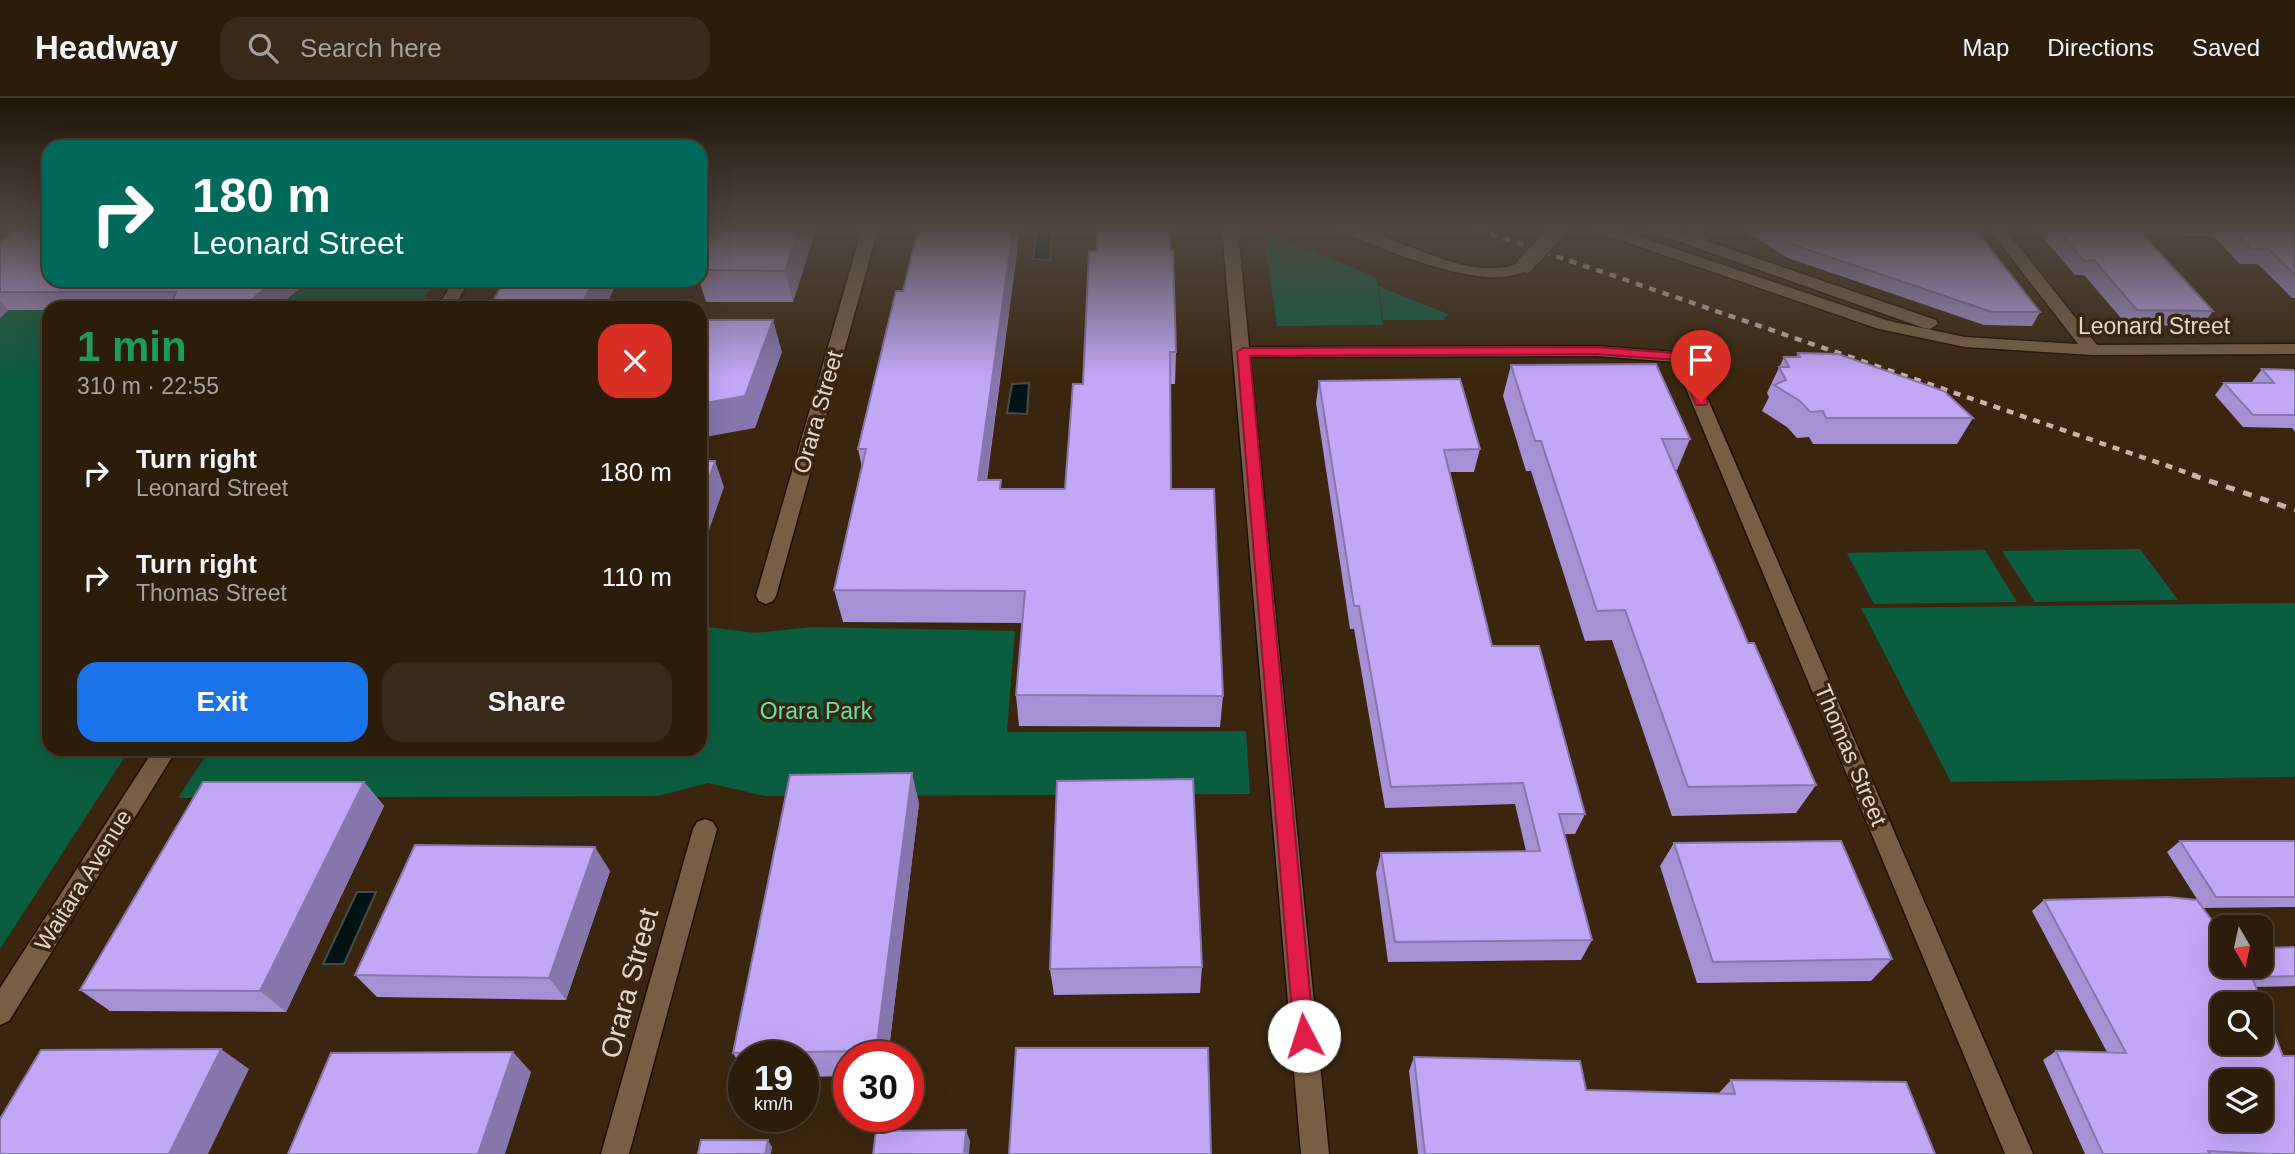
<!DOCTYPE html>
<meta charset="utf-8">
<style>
:root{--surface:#2c1c0a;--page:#382918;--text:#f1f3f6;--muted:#a6a19c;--line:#483a2b;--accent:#1a73e8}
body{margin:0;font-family:Arial,sans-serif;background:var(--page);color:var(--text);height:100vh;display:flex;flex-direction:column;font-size:26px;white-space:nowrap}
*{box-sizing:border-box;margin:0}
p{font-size:23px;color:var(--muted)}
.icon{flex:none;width:38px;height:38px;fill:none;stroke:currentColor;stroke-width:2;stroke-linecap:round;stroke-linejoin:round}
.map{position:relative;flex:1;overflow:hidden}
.panel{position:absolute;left:42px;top:203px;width:665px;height:455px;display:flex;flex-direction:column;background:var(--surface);border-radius:21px;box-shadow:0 7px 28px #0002,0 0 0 2px var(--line)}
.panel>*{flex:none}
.hud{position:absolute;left:42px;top:42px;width:665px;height:147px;border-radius:21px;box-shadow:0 7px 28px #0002,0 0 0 2px var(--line);background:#00695c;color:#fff;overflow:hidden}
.needle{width:46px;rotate:171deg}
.buttons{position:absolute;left:2210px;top:817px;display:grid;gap:14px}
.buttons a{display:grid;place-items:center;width:63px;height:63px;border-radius:14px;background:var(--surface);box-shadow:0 7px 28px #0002,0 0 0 2px var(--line);font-size:35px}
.speed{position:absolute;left:728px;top:943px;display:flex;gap:14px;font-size:35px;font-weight:700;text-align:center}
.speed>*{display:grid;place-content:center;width:91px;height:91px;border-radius:50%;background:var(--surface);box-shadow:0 7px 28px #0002,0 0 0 2px var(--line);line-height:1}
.speed small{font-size:18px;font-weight:400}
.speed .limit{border:10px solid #d22;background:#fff;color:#111}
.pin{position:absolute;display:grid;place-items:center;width:60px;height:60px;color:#fff;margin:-72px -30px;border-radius:50% 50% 50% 0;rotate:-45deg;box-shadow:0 0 7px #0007}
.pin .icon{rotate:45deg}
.me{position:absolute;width:77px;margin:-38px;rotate:355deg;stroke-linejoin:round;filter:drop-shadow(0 0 5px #0008)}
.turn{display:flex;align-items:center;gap:24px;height:147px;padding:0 35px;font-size:32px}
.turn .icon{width:91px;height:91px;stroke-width:2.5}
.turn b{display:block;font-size:49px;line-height:60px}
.round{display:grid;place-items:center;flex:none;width:74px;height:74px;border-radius:21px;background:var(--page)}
.headline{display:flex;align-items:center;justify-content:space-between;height:119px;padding:0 35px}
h1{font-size:42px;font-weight:700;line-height:52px;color:#1e9e55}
.cta{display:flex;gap:14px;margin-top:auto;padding:14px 35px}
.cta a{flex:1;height:80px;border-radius:21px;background:var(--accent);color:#fff;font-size:28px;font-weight:700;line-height:80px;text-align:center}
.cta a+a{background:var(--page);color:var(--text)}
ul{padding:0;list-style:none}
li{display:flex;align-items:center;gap:21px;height:105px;padding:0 35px}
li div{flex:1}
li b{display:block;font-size:26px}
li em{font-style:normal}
header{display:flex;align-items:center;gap:42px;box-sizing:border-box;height:98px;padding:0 35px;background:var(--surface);border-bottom:2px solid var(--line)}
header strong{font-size:33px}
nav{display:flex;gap:38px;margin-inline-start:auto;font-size:24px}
.search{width:490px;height:63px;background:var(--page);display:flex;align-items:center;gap:18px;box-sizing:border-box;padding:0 24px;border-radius:21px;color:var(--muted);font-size:26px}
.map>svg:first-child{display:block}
.green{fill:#0b5d3f}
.water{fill:#031313;stroke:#464d49;stroke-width:2}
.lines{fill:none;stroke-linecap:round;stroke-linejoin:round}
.service-casing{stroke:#210e00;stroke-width:4}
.minor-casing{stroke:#210e00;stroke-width:3}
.service{fill:#775f46;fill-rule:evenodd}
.minor{fill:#775f46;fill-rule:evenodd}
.rail-far1{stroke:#c4b6a6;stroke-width:4.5;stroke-dasharray:7 7;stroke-linecap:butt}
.rail{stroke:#c4b6a6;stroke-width:5;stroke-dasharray:9 9;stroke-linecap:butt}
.minor-bridge-casing{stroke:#210e00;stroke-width:19;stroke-linecap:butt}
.minor-bridge{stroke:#775f46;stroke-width:17}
.wall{fill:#a790d4}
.shaded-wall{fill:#8875ad}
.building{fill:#c2a7f7;stroke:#8875ad;stroke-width:2;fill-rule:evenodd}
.route{fill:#e11d48;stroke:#92132f;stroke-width:2}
.labels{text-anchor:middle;stroke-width:7;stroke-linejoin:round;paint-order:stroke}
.street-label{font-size:23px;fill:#e2d5c7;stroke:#3a260e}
.park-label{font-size:23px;fill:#5fe3a9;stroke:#3a260e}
.near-street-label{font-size:28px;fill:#e2d5c7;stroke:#3a260e}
</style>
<header>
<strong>Headway</strong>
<div class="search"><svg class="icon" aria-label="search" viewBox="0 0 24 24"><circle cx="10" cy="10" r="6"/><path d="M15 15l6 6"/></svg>Search here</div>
<nav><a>Map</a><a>Directions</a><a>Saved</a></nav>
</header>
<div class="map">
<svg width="2295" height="1056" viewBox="0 0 2295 1056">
<rect width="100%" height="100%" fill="#3a260e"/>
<!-- green -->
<g class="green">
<path d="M0,131H49V182H436L418,210H49V651H130L0,851Z"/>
<path d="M1263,133L1376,179L1383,227L1277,228Z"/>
<path d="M1378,188L1448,216L1444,222H1383Z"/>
<path d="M2140,451L2178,502L2035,504L2002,453Z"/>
<path d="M1985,452L2017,504L1874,506L1847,455Z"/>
<path d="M2295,505V679L1951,684L1861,510Z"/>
<path d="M700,528L755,535L812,529L1015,533L1007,634L1246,633L1250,696L765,698L708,685L657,698L178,700L210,651H700Z"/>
</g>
<!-- water -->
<g class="water">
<path d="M1037,131H1052L1050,162L1033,161Z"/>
<path d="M1029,285L1027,316L1007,315L1012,286Z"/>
<path d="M357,794H376L344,866H323Z"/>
</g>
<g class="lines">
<!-- service casing -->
<g class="service-casing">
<path id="service" d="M1692,131H1700L1710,146L1708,148H1702Z"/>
</g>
<!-- minor casing -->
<g class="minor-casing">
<g id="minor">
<path d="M862,131H878L776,498L773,503L766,506L759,503L756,498Z"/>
<path d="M1222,131H1238L1249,249L1596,248L1688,255L2033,1056H2005L1675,264L1596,258L1250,259L1329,1056H1301Z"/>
<path d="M1337,131C1394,130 1447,178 1506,169C1513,168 1519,163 1526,161L1534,166C1500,204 1380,149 1340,134Z"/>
<path d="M1594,131H1617L1889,223L1965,239L2078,246L1989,131H2005L2097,247L2295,246V256L2092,257L1965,249L1879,231L1597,134Z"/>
<path d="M1649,131H1672L1936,222L1938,226L1930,231L1924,230L1652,134Z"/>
<path d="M454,182H470L453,210H437Z"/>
<path d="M154,651H177L9,923L0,927V890Z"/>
<path d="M705,721L713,724L717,731L629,1056H601L693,731L697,724Z"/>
</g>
</g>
<!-- service -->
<use href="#service" class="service"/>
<!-- minor -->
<use href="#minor" class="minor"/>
<!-- rail-far1 -->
<path class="rail-far1" d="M1477,131L2197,378"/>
<!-- rail -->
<path class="rail" d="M2192,377L2295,412"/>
<!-- minor-bridge casing -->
<g class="minor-bridge-casing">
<path id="minor-bridge" d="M1526,166L1555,135"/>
</g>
<!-- minor-bridge -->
<use href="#minor-bridge" class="minor-bridge"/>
</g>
<!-- wall -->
<g class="wall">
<path d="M714,131H816L793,204H706L699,182L700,163Z"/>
<path d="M918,131H1020L987,382L1002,391H1065L1083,286L1170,152L1176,254L1175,286H1170L1171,391L1223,598L1220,629L1019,628L1016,597L1022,525L843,524L834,492L862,369L858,351L903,193Z"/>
<path d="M1741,131H1975L2040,214L2032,228L1984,227L1788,160Z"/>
<path d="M2036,131H2295V200H2292L2258,166H2240L2213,138L2143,137L2213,213L2202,228L2127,227L2084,177H2075Z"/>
<path d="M0,145L49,182H322L308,184L275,210H49V212H8L0,220Z"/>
<path d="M1798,255L1973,320L1957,346H1813L1809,339L1797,340L1787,329L1762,313L1769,299L1767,295L1784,259H1796Z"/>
<path d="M1511,267L1690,341L1677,372H1675L1748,545L1816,687L1796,715L1672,718L1612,542L1585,543L1531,373H1526L1503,298Z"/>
<path d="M2262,271L2295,272V334L2292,330L2243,329L2215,297L2224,285H2253L2252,284Z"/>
<path d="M1319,283L1480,351L1474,374H1450L1492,548L1585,716L1575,736H1564L1592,842L1581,862L1388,864L1376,775L1381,755L1526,753L1515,706L1385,710L1354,531H1350L1316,305Z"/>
<path d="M364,684L384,708L286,914L110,913L80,892Z"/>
<path d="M919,705L888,959H849V978L803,979V959H744V973L733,955Z"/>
<path d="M2180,743H2295V809L2203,810L2222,868L2295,849V888L2255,889L2295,1056H2085L2043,962L2056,953L2107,954L2032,813L2044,802L2202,809L2167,754Z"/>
<path d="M1674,745L1892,861L1871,883L1697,885L1660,768Z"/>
<path d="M610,773L566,902L377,899L355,877Z"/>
<path d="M1202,869L1200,895L1054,897L1050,871Z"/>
<path d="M1414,959L1586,992L1719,995L1731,982L1935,1056H1418L1409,973Z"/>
</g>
<!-- shaded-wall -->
<g class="shaded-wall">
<path d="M799,131H816L793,204L785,173Z"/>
<path d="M1013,131H1020L982,414L978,382Z"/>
<path d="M276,182H307L308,184L275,210H241Z"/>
<path d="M594,182H618L605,210H580Z"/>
<path d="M0,203L8,212L0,220Z"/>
<path d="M773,222L782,254L755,330L700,340V306Z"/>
<path d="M715,363L724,389L700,458V405Z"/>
<path d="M912,675L919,705L888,959H878L876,953Z"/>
<path d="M364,684L384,708L286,914L260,893Z"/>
<path d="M595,749L610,773L566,902L549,880Z"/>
<path d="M221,951L249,971L208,1056H169Z"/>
<path d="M513,954L531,974L505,1056H478Z"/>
<path d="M966,1032L970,1043L969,1056H964Z"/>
<path d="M768,1042L772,1049L771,1056H765Z"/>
</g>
<!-- building -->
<g class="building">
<path d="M15,131H49V182H276L241,210H170L176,194H0V145Z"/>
<path d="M714,131H799L785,173L700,172V163Z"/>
<path d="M918,131H1013L978,382H1001L1000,391H1065L1073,286H1083L1089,153H1097V131H1170V152H1173L1176,254H1170L1171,391H1214L1223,598L1016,597L1025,493L834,492L866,351H858L896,193H903Z"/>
<path d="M1768,131H1975L2040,214H1992L1794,147Z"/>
<path d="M2057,131H2138L2213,213L2137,212L2094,162L2084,163Z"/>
<path d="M2231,131H2295V177L2269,151H2251Z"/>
<path d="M505,182H594L580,210H489Z"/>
<path d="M700,222H773L745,298L700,306Z"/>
<path d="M1798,255L1838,256L1944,293L1973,320H1826L1823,313L1810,314L1800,303L1774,287L1786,282L1779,269H1789L1784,259H1800Z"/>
<path d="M1656,266L1690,341H1662L1748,545H1754L1816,687L1688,689L1625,512L1597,513L1541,343H1535L1511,267Z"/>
<path d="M2262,271L2295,272V317H2253L2224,285H2274Z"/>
<path d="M1460,281L1480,351L1444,352L1492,548H1539L1585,716H1559L1592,842L1395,844L1381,755L1540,753L1523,685L1391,689L1359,508H1354L1319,283Z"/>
<path d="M700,363H715L700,405Z"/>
<path d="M912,675L876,953L733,955L790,677Z"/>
<path d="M1193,681L1202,869L1050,871L1057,683Z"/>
<path d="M203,684H364L260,893L80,892Z"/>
<path d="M1841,743L1892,861L1713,864L1674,745Z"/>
<path d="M2180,743H2295V799H2216Z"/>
<path d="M415,747L595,749L549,880L355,877Z"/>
<path d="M2168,799L2197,802L2222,836V868H2261V850L2295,849V878L2252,879L2283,958H2295V1056H2266L2208,1053L2210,1056H2103L2056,953L2126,955L2044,802ZM2222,906H2261V945H2222ZM2222,984H2261V1022H2222Z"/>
<path d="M1016,950H1208L1211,1056H1009Z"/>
<path d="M221,951L169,1056H0V1021L41,952Z"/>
<path d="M513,954L478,1056H288L331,955Z"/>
<path d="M1414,959L1580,963L1586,992L1735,996L1731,982L1906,984L1935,1056H1425Z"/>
<path d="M966,1032L964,1056H873L876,1033Z"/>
<path d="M701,1042H768L765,1056H698Z"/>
</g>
<!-- sky -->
<linearGradient id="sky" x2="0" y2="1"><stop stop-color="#201508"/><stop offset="0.47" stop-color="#4f4741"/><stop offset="1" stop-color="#4f4741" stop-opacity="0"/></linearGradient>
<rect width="2295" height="279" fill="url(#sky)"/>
<!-- route -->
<path class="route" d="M1596,249L1687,256L1708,304L1706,307H1696L1677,262L1596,256L1250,258L1314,938L1311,945L1304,948L1297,945L1294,938L1237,254L1243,250Z"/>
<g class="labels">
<!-- street labels -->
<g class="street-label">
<text x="2154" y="236">Leonard Street</text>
<text transform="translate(818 314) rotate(-74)" y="8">Orara Street</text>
<text transform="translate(1851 657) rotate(67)" y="8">Thomas Street</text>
<text transform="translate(83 782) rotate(-58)" y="8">Waitara Avenue</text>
</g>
<!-- park labels -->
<g class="park-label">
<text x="816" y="621">Orara Park</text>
</g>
<!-- near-street labels -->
<g class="near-street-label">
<text transform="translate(629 885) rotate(-75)" y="10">Orara Street</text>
</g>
</g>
</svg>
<div class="buttons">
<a><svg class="needle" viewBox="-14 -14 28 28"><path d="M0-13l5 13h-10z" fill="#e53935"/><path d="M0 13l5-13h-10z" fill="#a6a19c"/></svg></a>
<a><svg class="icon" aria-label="search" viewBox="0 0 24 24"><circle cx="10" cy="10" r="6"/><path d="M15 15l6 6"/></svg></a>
<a><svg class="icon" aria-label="layers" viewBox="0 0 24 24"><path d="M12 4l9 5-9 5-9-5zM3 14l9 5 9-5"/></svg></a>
</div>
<div class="speed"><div>19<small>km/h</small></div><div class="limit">30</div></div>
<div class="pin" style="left:1701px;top:304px;background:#d93025"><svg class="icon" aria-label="arrive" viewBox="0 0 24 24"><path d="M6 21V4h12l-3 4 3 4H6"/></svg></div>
<svg class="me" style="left:1304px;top:938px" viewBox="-20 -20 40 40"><circle r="19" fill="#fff"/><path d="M0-13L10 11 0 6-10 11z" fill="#e11d48"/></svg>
<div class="hud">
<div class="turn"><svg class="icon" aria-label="right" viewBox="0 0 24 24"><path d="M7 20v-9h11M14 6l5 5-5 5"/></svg><div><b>180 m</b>Leonard Street</div></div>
</div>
<section class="panel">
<div class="headline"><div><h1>1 min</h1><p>310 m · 22:55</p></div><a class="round" style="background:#d93025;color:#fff"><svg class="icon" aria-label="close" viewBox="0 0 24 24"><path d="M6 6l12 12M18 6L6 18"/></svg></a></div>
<ul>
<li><svg class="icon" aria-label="right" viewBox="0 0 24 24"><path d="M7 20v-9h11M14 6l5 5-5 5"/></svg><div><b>Turn right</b><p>Leonard Street</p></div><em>180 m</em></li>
<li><svg class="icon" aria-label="right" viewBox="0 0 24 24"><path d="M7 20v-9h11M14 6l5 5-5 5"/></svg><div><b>Turn right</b><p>Thomas Street</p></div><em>110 m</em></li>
</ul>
<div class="cta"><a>Exit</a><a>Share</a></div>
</section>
</div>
